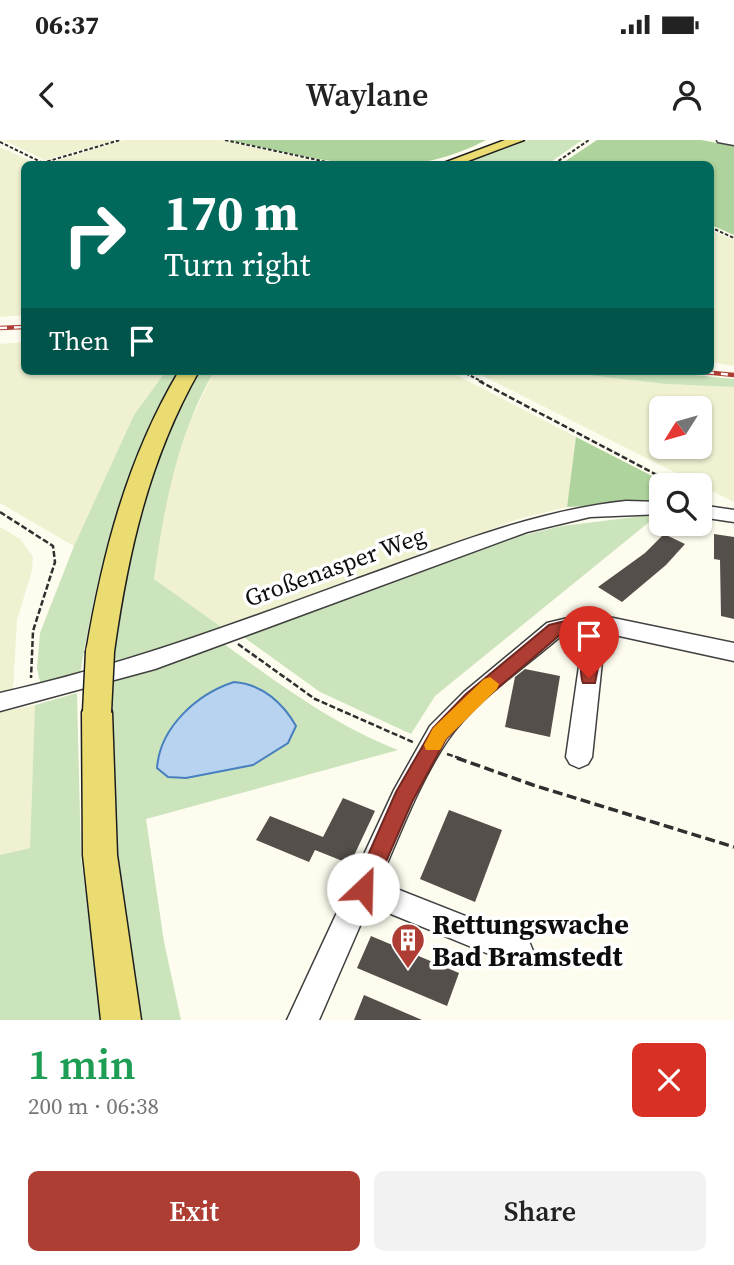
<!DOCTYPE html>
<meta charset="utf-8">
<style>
:root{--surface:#fff;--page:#f2f2f2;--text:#222;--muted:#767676;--accent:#ae3e33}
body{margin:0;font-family:"Source Serif 4",serif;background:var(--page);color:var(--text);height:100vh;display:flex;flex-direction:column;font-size:26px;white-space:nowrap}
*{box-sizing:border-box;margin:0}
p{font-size:23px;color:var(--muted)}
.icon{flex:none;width:38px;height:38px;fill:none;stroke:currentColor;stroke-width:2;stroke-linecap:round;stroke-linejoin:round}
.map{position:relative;height:880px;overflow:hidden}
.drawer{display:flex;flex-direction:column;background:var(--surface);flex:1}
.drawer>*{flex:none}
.guide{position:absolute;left:21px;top:21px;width:693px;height:214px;border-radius:10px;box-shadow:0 2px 5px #0004;background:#00695c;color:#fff;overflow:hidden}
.needle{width:46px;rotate:233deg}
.tools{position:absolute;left:649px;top:256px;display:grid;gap:14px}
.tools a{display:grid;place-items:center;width:63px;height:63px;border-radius:10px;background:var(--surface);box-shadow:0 2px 5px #0004;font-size:35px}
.pin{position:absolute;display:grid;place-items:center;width:60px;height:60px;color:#fff;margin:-72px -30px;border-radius:50% 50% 50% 0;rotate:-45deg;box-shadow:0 0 7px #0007}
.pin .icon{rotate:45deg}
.me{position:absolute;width:77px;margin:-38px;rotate:24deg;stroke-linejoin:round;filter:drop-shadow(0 0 5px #0008)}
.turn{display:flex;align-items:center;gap:24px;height:147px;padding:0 28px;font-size:32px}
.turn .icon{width:91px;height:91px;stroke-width:2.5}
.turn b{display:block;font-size:49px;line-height:60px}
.then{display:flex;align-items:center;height:66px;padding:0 28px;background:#0003;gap:14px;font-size:26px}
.round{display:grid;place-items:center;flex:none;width:74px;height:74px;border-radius:10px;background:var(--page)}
.summary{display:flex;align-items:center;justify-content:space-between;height:119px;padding:0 28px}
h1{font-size:42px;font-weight:600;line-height:52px;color:#1e9e55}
.button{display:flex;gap:14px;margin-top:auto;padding:14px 28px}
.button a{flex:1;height:80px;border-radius:10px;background:var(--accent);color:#fff;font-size:28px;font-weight:600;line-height:80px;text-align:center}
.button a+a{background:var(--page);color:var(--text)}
.status{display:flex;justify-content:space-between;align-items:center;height:49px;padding:0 35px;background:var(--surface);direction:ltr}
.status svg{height:19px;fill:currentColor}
header{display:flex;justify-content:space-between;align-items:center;height:91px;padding:0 28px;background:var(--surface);font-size:32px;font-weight:600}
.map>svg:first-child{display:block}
.farmland{fill:#eff1d1;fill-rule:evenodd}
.green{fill:#cbe4bb}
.forest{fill:#aed39c}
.water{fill:#b8d3ef;stroke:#477fbf;stroke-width:2}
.building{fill:#544f4a}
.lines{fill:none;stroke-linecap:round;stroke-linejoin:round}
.minor-casing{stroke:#404040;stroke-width:3}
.major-casing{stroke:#1e1e1e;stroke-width:3}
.path-far2{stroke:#2f2f2f;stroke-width:2;stroke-dasharray:3.5 2;stroke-linecap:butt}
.path-far1{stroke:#2f2f2f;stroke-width:2.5;stroke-dasharray:6 2.5;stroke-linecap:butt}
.path{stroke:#2f2f2f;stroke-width:3.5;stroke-dasharray:10 4.5;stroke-linecap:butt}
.minor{fill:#fff;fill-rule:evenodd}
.major{fill:#eadc71;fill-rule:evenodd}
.rail-casing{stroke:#ae3e33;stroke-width:4.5}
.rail{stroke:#fff;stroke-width:2.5;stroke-dasharray:7;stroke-linecap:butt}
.major-bridge-casing{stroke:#1e1e1e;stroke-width:31;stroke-linecap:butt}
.major-bridge{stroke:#eadc71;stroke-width:28}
.route{fill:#ae3e33;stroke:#712821;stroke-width:2}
.slow{fill:#f59e0b}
.labels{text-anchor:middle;stroke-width:7;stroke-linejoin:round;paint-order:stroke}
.street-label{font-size:24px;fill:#0d0d0d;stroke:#fff}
.near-poi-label{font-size:28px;font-weight:bold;fill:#0d0d0d;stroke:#fff;text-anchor:start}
</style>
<div class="status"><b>06:37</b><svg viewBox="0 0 49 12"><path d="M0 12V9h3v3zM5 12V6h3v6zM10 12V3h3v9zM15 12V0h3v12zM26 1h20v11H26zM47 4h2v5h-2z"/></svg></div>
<header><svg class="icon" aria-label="back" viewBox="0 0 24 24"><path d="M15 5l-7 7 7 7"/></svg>Waylane<svg class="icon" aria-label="person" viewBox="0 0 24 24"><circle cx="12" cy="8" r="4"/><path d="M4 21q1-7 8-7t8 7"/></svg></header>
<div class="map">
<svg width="734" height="880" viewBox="0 0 734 880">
<rect width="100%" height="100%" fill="#fdfcee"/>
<!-- farmland -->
<g class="farmland">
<path d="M3,0H116L45,20Z"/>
<path d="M124,0H221L328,24L49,23Z"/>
<path d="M0,7L37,24H24V175L0,177Z"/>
<path d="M710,90L734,100V226L711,222Z"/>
<path d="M24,202V231H166L134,275L74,406L0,363V204Z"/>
<path d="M214,231H449L576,297L567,367L518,379L224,489L154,439L165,360L176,322L189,284Z"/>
<path d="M473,231H555L665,244L734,247V362ZM662,268H700V306H662Z"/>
<path d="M0,387L20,399L33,417L32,430L17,480L13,549L0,552Z"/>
<path d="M35,565L30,708L0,715V572Z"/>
</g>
<!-- green -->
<g class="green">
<path d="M528,0H582L548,24H456Z"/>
<path d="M166,231H180C123,328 98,425 80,535L46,545L40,542L37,528L40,493L74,406L134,275Z"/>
<path d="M198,231H214C177,296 164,366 154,439L224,489L114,526L120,448L153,320Z"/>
<path d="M555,231H655L734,239V247L665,244Z"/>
<path d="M659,374L435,556L411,594L320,552L242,496L520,396L562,386Z"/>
<path d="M224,504C279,544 334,585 398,610L146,679L164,802L181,880H136C121,767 104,655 113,541Z"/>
<path d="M77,553L81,717L101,880H0V715L30,708L35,565Z"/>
</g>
<!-- forest -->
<g class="forest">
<path d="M229,0H486C401,46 317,19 229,0Z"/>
<path d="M597,0H701L734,6V95L711,85L710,24H561Z"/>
<path d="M576,297L660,340L666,345H662L661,362L567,367Z"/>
</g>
<!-- water -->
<path class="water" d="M234,542C262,544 283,563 296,586L288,603L253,625L186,638L168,637L157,628C160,587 197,554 234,542Z"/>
<!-- building -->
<g class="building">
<path d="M664,394L685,404L666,425L622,462L598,447L645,413Z"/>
<path d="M714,394L734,397V479L721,476L720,420L714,419Z"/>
<path d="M525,529L560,536L550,597L505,587L515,537Z"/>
<path d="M343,658L375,671L350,724L315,710L309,722L256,700L270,676L323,697Z"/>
<path d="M449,670L502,690L475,762L420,739Z"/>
<path d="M371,796L459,833L447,866L357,828Z"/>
<path d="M364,855L422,880H354Z"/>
</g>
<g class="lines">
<!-- minor casing -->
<g class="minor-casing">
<g id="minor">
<path d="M717,0H734V5L718,2Z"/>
<path d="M626,361L662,362V374L590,377L527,392L155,529L0,571V553C126,525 245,480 365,436C451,405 534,371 626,361Z"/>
<path d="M700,365L734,370V382L700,377Z"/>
<path d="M589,473L734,503V521L601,492L603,512L592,617L588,624L579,628L570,624L566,617L581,512L579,491L562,495C524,528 475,560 447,601C418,644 400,695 379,742L529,801L533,811L529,821L518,826L369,765L319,880H287L394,650L430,586L464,552L547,483Z"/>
</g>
</g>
<!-- major casing -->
<g class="major-casing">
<g id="major">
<path d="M505,0H524L460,24H441Z"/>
<path d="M179,231H199C149,319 128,412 114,512L110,520L100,523L90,520L86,512C103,412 127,319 179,231Z"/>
<path d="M97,560L108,563L112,572L117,715L141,880H101L83,715L82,572L86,563Z"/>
</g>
</g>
<!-- path-far2 -->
<g class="path-far2">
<path d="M225,0L336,24"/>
<path d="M0,2L45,24"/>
<path d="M42,23L120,0"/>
<path d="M554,24L589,0"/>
<path d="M710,87L734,98"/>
<path d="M461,231L483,242"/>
</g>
<!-- path-far1 -->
<g class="path-far1">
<path d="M479,241L676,345"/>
<path d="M0,372L53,406L55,422L33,491L31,538"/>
<path d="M238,504L315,559L415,603"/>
<path d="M447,614L462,619"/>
</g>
<!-- path -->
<path class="path" d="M457,618L533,645L734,707"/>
<!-- minor -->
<use href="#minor" class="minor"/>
<!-- major -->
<use href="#major" class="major"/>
<!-- rail casing -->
<g class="rail-casing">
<g id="rail">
<path d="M0,188L24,187"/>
<path d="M693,231L734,235"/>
</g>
</g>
<!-- rail -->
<use href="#rail" class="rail"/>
<!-- major-bridge casing -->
<g class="major-bridge-casing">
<path id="major-bridge" d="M97,572L100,512"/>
</g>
<!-- major-bridge -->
<use href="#major-bridge" class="major-bridge"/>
</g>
<!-- route -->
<path class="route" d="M589,475L598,481L601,512L595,543H583C578,533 583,503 582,489L561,494L479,564L446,599L412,662L371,756L363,759L356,756L353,749L396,652L433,588L466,554L549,485Z"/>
<!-- slow -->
<path class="slow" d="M490,537L499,544L497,549L446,599L440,610H426L424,605L433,588L484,539Z"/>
<!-- icons -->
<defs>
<g id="building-pin" transform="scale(1.75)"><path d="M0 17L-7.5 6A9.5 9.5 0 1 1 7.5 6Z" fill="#ae3e33" stroke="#fff"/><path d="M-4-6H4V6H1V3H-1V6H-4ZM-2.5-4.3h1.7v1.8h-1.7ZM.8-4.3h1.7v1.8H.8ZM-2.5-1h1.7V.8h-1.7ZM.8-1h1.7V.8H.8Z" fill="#fff"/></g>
</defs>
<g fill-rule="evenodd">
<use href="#building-pin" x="408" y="800"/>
</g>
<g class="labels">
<!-- street labels -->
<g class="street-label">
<text transform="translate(335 427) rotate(-20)" y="8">Großenasper Weg</text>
</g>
<!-- near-poi labels -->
<g class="near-poi-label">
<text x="432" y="794">Rettungswache<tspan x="432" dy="32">Bad Bramstedt</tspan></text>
</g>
</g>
</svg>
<div class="tools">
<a><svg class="needle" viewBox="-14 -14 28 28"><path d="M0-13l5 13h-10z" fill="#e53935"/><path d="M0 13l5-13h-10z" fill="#767676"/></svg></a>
<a><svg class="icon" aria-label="search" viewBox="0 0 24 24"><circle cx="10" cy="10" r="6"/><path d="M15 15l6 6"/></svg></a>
</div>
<div class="pin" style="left:589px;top:538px;background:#d93025"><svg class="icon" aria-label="arrive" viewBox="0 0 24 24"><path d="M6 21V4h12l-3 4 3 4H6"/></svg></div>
<svg class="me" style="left:363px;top:749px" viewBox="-20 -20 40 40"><circle r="19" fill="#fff"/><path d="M0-13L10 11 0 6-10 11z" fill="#ae3e33"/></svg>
<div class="guide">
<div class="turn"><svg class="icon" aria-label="right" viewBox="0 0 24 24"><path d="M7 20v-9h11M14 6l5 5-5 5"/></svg><div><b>170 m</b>Turn right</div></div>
<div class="then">Then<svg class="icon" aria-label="arrive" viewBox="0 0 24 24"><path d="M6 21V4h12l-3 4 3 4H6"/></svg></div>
</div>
</div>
<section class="drawer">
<div class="summary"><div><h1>1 min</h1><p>200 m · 06:38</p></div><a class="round" style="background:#d93025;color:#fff"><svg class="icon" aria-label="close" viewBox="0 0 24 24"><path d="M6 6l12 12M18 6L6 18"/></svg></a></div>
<div class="button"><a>Exit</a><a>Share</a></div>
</section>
